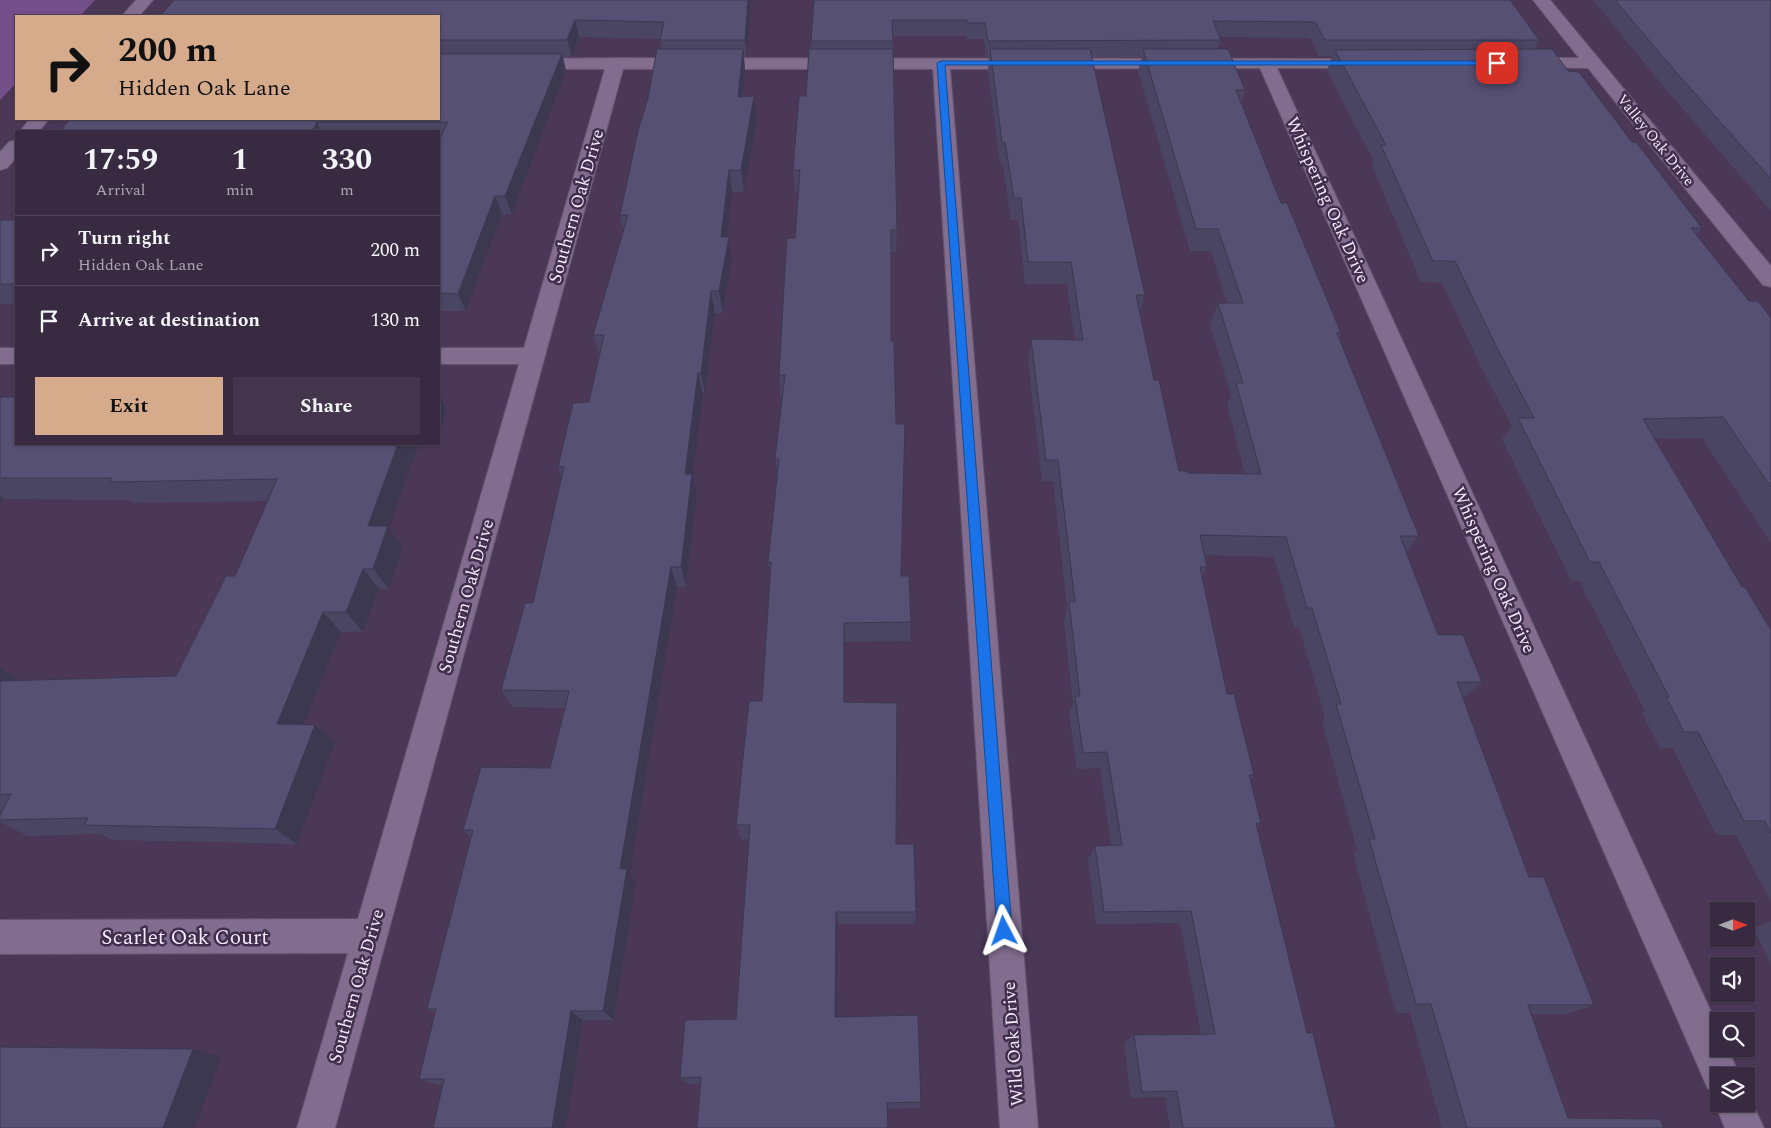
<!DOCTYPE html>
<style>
:root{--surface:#382a41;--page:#43364c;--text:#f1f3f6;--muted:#aba7b1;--line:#52465a;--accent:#d6ab8b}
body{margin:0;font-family:Spectral,serif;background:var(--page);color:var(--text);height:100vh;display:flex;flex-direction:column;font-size:19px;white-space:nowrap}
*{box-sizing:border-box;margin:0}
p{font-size:16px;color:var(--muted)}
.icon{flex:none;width:28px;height:28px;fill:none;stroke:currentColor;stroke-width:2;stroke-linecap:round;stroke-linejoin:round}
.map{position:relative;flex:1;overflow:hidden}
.drawer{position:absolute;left:15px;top:130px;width:425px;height:315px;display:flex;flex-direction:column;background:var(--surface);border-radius:0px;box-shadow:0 1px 4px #0004,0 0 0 1px var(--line)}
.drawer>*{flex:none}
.banner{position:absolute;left:15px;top:15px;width:425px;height:105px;border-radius:0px;box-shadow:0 1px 4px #0004,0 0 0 1px var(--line);background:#d6ab8b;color:#111;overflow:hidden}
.needle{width:32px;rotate:90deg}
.fabs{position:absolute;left:1710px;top:902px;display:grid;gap:10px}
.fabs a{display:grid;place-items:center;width:45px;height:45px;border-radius:0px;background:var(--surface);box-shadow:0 1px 4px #0004,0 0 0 1px var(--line);font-size:25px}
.pin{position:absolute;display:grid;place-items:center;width:42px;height:42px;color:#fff;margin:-21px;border-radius:10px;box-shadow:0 2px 8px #0006}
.me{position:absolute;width:55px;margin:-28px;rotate:356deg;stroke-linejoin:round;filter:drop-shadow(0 0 4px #0008)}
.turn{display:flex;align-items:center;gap:18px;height:105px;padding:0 20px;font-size:22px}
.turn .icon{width:65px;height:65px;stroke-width:2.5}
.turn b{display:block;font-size:35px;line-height:42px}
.eta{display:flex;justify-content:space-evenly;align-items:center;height:85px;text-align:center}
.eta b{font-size:30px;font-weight:700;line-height:35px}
.action{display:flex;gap:10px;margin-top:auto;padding:10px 20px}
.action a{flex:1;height:58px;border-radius:0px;background:var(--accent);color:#111;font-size:20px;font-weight:700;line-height:58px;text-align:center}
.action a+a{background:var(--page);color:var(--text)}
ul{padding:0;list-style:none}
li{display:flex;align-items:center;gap:15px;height:70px;padding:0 20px;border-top:1px solid var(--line)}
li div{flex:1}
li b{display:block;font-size:19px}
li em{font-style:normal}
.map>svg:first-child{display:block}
.green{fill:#74508a}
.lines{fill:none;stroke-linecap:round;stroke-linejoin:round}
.street-casing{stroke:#64546e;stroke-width:2}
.secondary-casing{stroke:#64546e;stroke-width:2}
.street{fill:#826d8f;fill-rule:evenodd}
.secondary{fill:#826d8f;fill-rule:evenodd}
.wall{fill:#4a4563;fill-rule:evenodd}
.shaded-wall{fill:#3c3850}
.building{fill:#565073;stroke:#3c3850}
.route{fill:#1a73e8;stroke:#114b97}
.labels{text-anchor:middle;stroke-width:5;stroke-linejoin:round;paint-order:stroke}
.far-street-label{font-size:15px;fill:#f5e9fc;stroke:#412e4c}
.street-label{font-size:18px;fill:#f5e9fc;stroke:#412e4c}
.near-street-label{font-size:21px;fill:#f5e9fc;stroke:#412e4c}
</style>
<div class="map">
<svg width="1771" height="1128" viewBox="0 0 1771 1128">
<rect width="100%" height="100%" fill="#4b3857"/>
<!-- green -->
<path class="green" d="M0,0H95L80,16H16V83L0,100Z"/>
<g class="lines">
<!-- street casing -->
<g class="street-casing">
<g id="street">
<path d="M1533,0H1550L1771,266V287L1763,285L1588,68L1519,67L1516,63L1519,59L1525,58H1579Z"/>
<path d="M616,58L1373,59L1376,63L1373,67L1367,68H1277L1719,1029V1049H1728L1740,1076H1719V1094L1708,1089L1260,68L950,69L1038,1128H1000L933,69H623L335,1128H297L348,953L0,954V920L358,919L519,364H439V348H524L605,69H528L522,68L519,64L522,60L528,59Z"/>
<rect x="0" y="348" width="16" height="16"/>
<path d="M1746,1090L1764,1128H1725L1715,1104L1719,1095V1104H1746Z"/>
</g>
</g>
<!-- secondary casing -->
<g class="secondary-casing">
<g id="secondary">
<path d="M136,0H153L139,16H122Z"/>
<path d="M30,119H49L39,131H20Z"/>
<path d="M16,140V158L7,168L0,170V152L9,142Z"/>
</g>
</g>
<!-- street -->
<use href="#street" class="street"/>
<!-- secondary -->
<use href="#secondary" class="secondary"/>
</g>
<!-- wall -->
<g class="wall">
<path d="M751,0L747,57H744L745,71L743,97L754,96L757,119L744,192H732L727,237L732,259L723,313H715L705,394L703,395L693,475L697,495L686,587H677L630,874L636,882L614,1020H583L566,1128H433L442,1085H437L419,1079L435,1013L427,1009L471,838L463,830L550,768L564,708L513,707L501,690L533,603L562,478L558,467L589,402L599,354L593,335L624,230L620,215L648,98L662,49L660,39L579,37L572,57H563L566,71L512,214H502L466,311H439V131H60L70,119H439V16Z"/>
<path d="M814,0H1510L1539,40L1534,49L1568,71L1632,142L1702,228L1696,235L1749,301L1771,318V543L1702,438L1655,439L1742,587L1771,630V903L1736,835H1716L1673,748H1660L1642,713L1645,711L1579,581H1571L1502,439L1512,426L1482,369L1442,283L1421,282L1372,166L1374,162L1327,71L1332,56H1319L1310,38L1219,37L1221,40L1218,49L1245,90L1241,103L1281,203L1341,333L1339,338L1419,536L1406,552L1438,635L1482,682L1463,699L1529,877L1594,1005L1567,1014H1531L1568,1118L1664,1128H1442L1410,1013H1396L1353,853L1357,850L1322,721L1325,717L1299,627H1294L1274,557L1204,555L1207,567L1202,577L1227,694L1254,775L1250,780L1261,823L1257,828L1307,1033L1336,1128H1170L1165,1097L1131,1098L1124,1043L1134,1035L1201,1034L1180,923L1096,924L1088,860L1095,846L1111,845L1100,768L1077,769L1069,714L1073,703L1064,621L1067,607L1053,481H1042L1028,361L1031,339L1075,340L1067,284H1025L1018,220H1011L1003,164H1000L988,71L989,57H986L984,39H966V36H893L897,230L896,252H891V341L901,576L911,622L910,641L845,642V702L896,844L916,912L915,924H838L837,1017L921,1102L919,1108L887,1109L700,1084H688L680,1078L736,1019L749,839H741L736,825L762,701L770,573L768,562L778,474L775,459L783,397H781L779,375L795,238L799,192H795L793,170L806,96L811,49V41ZM1092,57H1142L1138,71L1190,251H1211L1227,303H1218L1210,325L1231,395L1227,404L1245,474L1188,473L1179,471L1154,380L1140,313L1145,295Z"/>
<path d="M1593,0H1771V211L1664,87Z"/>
<rect x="0" y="220" width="16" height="84"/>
<path d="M0,397L16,444H435L434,446H418L389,528L403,547L389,589H379L363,632H341L304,725L335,743L297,844L113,840L100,834L28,836L0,822V815L2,812H0V668L18,679L17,681L176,676L235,576L268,501L132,503L129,500L4,499L0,505Z"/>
<path d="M1771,921V965L1753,928Z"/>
</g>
<!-- shaded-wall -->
<g class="shaded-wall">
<path d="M748,0H751L747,57L745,40Z"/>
<path d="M575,20L579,37L572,57L567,40Z"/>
<path d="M743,49L745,71L741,119L738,97Z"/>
<path d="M562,54L566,71L512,214L505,196Z"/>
<path d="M754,96L757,119L744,192L741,170Z"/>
<path d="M317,122L321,131H312Z"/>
<path d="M729,170L732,192L725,259L729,237L732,259L723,313L719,291L721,237Z"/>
<path d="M495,196L502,214L466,311L458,294Z"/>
<path d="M711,291L715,313L705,394L701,373Z"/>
<path d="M698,373L703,395L693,475L697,495L686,587L681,567L685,474Z"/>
<path d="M439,394L447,409L439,433Z"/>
<path d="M398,444H416L418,446L389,528L403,547L389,589L373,569L368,526Z"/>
<path d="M0,496L4,499L0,505Z"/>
<path d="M671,567L677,587L630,874L636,882L614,1020L603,1011L620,869Z"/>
<path d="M363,569L379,589L363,632L346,612Z"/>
<path d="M323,612L341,632L297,742L277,724Z"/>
<path d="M844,623L845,642V720L844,702Z"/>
<path d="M0,668L18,679L6,700L0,697Z"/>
<path d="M315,725L335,743L297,844L275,829Z"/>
<path d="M836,912L838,924L837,1026L835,1017Z"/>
<path d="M571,1011L583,1020L566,1128H552Z"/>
<path d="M193,1049L221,1057L195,1128H163Z"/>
</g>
<!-- building -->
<g class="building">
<path d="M174,0H748L745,40H660L664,22L575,20L567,40H439V16H160Z"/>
<path d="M814,0H1510L1539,40H1325L1315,22L1213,21L1221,40L988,41L985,23H967V20H892L893,41H811Z"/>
<path d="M1615,0H1771V179L1675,71Z"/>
<path d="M657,49H743L738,97L754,96L741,170H729L721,237H729L719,291H711L701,373H698L685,474H692L681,567H671L620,869H627L603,1011H571L552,1128H433L444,1079H419L436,1009H427L473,830H463L481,767L550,768L569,691L501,690L525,603H533L564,467H558L573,403L589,402L604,335H593L628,215H620L638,131L648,98Z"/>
<path d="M809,49H893L897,230H891V341H894L896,424H905L901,576H909L911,622L844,623V702L897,703L896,844H914L916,912H836L835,1017L918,1015L921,1102L887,1103L888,1128H697L701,1077L680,1078L685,1020L736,1019L750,825H736L749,701H762L771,562H768L779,459H775L785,375H779L784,286L787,238H795L800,170H793L799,96H806Z"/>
<path d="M990,49H1090L1145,295H1136L1154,380H1159L1179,471H1188V473L1261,474L1236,383H1243L1218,303H1243L1218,229H1196L1143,49H1228L1245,90H1236L1281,203H1287L1341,333H1337L1419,536H1400L1438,635H1463L1482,682H1457L1529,877H1544L1594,1005H1528L1568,1118L1660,1119L1664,1128H1467L1431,1004H1416L1369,839H1375L1336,704H1341L1312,608H1307L1286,537L1200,535L1207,567H1200L1227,694H1234L1254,775H1249L1261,823H1256L1307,1033H1313L1336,1128H1183L1177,1091L1142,1092L1134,1035L1215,1034L1191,911L1104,912L1095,846L1122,845L1107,752L1083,753L1075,696H1080L1069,602H1075L1058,460H1046L1031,339L1083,340L1071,262H1028L1021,198H1014L1005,142H1002Z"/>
<path d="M1552,49L1568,71L1579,72L1632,142H1636L1702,228H1691L1749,301H1758L1771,318V487L1723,417L1643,419L1742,587H1745L1771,630V833L1765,821H1744L1698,732H1684L1666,697H1669L1599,562H1590L1518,418H1534L1497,348L1455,261H1433L1381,145H1386L1335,50Z"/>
<path d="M439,54H562L505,196H495L458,294L439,293V140L448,122H317L312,131H60L70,119H439Z"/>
<rect x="0" y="220" width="16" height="64"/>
<path d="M0,397H16V444H398L368,526H388L373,569H363L346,612H323L277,724L315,725L275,829L84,825L88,818L0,820V815L11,794L0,795V681L176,676L226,576H235L277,479L110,482L112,478H0Z"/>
<path d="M0,1047L193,1049L163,1128H0Z"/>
</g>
<!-- route -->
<path class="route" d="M941,61H1497L1500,63L1497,65H945L1012,931L1010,936L1004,938L999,936L997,931L937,63Z"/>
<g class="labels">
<!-- far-street labels -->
<g class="far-street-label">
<text transform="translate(1656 140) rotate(51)" y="5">Valley Oak Drive</text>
</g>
<!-- street labels -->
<g class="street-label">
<text transform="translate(1328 200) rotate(66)" y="6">Whispering Oak Drive</text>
<text transform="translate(576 206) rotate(-74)" y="6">Southern Oak Drive</text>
<text transform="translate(1494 570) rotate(66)" y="6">Whispering Oak Drive</text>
<text transform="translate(466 596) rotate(-74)" y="6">Southern Oak Drive</text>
<text transform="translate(356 986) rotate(-74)" y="6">Southern Oak Drive</text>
<text transform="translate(1013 1044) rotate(-94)" y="6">Wild Oak Drive</text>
</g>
<!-- near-street labels -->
<g class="near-street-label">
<text x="185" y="944">Scarlet Oak Court</text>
</g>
</g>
</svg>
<div class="fabs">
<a><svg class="needle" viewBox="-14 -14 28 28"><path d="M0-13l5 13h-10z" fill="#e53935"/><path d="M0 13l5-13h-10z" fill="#aba7b1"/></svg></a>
<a><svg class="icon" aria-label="sound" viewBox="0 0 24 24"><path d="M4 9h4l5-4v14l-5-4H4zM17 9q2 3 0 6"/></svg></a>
<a><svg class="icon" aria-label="search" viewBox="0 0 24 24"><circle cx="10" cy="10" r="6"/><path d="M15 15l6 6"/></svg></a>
<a><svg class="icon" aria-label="layers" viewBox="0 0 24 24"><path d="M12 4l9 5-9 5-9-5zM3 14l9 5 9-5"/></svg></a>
</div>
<div class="pin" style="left:1497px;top:63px;background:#d93025"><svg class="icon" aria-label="arrive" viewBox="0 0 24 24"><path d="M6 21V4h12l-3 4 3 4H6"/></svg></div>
<svg class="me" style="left:1004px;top:931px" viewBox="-20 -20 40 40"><path d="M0-17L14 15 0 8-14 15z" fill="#1a73e8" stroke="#fff" stroke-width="4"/></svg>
<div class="banner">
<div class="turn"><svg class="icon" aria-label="right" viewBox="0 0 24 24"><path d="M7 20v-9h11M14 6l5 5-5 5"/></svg><div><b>200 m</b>Hidden Oak Lane</div></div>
</div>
<section class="drawer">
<div class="eta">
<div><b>17:59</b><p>Arrival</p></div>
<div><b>1</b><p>min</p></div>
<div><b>330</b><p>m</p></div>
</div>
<ul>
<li><svg class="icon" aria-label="right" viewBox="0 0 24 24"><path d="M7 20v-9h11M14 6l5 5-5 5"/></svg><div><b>Turn right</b><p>Hidden Oak Lane</p></div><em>200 m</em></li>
<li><svg class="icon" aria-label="arrive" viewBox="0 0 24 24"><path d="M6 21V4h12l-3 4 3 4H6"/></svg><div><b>Arrive at destination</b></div><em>130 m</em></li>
</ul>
<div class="action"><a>Exit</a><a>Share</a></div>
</section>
</div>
